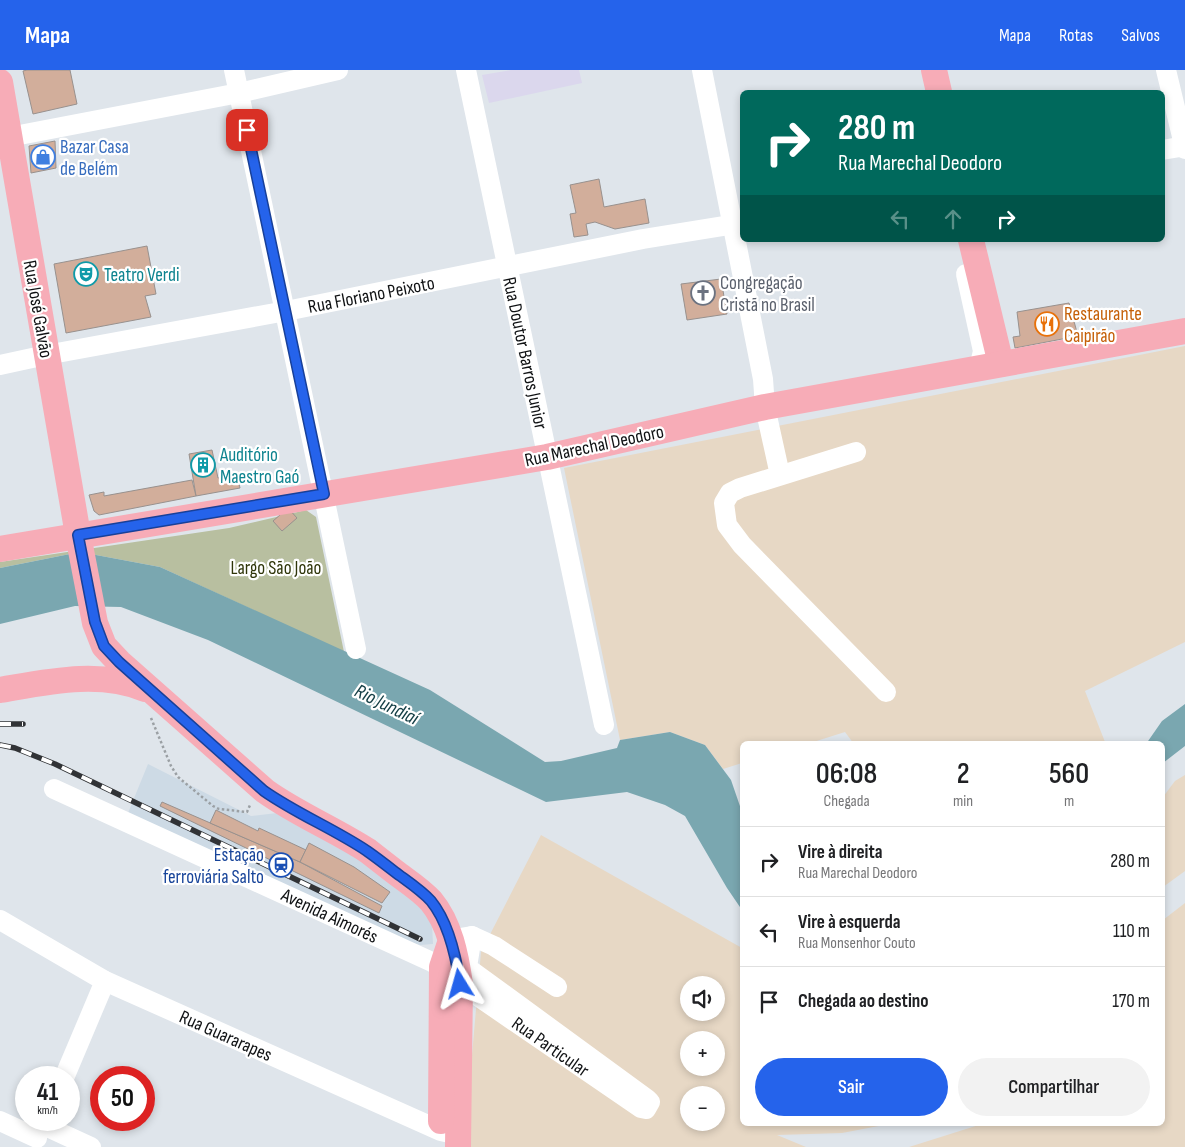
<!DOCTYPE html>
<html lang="pt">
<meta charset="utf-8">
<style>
:root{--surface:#fff;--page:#f2f2f2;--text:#202124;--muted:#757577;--line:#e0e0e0;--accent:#2563eb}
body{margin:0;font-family:"Sofia Sans Condensed",sans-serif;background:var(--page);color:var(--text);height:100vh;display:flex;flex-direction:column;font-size:19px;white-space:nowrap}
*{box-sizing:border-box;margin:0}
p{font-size:16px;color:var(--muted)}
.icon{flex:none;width:28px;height:28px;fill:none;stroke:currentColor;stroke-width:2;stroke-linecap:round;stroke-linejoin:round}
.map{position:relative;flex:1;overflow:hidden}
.sheet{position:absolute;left:740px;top:671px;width:425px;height:385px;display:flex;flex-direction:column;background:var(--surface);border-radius:8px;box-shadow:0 2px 8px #0003}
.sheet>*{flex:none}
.top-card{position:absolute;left:740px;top:20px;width:425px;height:152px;border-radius:8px;box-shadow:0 2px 8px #0003;background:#00695c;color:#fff;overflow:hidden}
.tools{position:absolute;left:680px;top:906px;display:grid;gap:10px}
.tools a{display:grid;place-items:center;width:45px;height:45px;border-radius:50%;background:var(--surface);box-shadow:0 2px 8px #0003;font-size:25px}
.speed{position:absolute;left:15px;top:996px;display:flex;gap:10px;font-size:25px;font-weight:700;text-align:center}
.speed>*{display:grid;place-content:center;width:65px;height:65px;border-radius:50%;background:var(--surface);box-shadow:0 2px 8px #0003;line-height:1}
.speed small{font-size:12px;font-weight:400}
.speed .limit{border:8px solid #d22;background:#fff;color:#111}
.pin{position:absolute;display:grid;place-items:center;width:42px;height:42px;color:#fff;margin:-21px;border-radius:10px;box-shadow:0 2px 8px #0006}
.me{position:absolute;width:55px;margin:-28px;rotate:352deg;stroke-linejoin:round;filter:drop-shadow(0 0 4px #0008)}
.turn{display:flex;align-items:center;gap:18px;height:105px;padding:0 15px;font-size:22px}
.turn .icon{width:65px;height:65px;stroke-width:2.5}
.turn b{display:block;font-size:35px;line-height:42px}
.lanes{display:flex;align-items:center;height:48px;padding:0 15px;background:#0003;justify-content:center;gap:25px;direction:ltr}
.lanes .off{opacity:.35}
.eta{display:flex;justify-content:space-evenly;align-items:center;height:85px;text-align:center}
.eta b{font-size:30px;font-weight:600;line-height:35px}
.button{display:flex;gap:10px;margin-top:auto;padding:10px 15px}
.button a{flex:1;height:58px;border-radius:30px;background:var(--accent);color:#fff;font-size:20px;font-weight:600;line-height:58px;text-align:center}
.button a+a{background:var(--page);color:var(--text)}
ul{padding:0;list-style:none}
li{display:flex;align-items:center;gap:15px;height:70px;padding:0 15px;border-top:1px solid var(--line)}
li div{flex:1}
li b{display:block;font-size:19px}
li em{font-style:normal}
header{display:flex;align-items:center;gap:30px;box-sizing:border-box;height:70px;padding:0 25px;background:var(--accent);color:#fff}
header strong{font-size:24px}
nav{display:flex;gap:28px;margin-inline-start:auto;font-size:18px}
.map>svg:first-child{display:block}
.built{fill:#cddae5}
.industrial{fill:#e7d8c5;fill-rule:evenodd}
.education{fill:#dbd7ed}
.green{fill:#b8bfa0}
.water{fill:#7aa7b0}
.building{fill:#d2ae9b;stroke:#98918e}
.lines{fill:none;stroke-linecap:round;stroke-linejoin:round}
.path{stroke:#9ba0a4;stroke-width:2.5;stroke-dasharray:2.5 2.5;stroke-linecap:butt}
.minor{stroke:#fff;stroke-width:20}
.major{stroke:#f7acb7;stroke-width:26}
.rail-casing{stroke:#313336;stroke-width:5.5}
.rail{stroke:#fff;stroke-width:4;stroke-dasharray:11;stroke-linecap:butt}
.route-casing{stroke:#184099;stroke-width:12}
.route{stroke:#2563eb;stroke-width:9}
.labels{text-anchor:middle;stroke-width:4.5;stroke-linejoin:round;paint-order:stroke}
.shop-label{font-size:19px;fill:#366cbe;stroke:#fff;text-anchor:start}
.culture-label{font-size:19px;fill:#0d838f;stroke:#fff;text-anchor:start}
.worship-label{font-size:19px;fill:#5b616d;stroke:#fff;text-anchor:start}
.street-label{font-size:19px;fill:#0f1113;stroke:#fff}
.food-label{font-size:19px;fill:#c56008;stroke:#fff;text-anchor:start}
.park-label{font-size:19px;fill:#2f3509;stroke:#fff}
.transit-label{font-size:19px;fill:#164399;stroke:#fff;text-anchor:end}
.water-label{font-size:20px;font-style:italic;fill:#164047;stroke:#fff}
</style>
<header>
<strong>Mapa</strong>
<nav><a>Mapa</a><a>Rotas</a><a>Salvos</a></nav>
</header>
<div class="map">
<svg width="1185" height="1077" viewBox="0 0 1185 1077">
<rect width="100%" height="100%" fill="#dfe5eb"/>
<!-- built -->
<path class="built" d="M148,694L251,746L277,743L367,792L417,831L432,854L433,874L420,875L375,861L128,743Z"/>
<!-- industrial -->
<g class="industrial">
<path d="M1185,276V572L1085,621L1105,672L1104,674H854L845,662L807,674H742V693L723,699L705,675L670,662L620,670L564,398Z"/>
<path d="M1185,705V801L1163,817V727L1175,711Z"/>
<path d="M541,765L742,878V1054H889L842,1063L777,1065L806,1077H464L481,882ZM689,915H716V942H689ZM689,970H716V998H689ZM689,1025H716V1052H689Z"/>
<path d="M1185,833V1077H909L982,1054H1162L1163,850Z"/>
</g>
<!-- education -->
<path class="education" d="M511,0H579L582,13L489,33L482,5Z"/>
<!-- green -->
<path class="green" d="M306,440L316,447L344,582L160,497L80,482L0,498V492L229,458Z"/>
<!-- water -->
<g class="water">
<path d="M80,482L160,497L430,620L545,692L561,691L617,678L620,670L670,662L705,675L731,710L742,742V840L727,818L685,746L665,735L627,722L546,732L208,570L121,537L75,536L0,554V498Z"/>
<path d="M1185,634V676L1163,693L1162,674H1146L1162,651Z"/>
</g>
<!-- building -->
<g class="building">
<path d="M27,0H70L77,34L33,44L23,1Z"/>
<path d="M55,71L56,98L31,103L29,76Z"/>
<path d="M599,109L604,137L645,129L649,153L615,159L595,152L586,154L588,165L574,167L570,144L576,143L570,115Z"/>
<path d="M147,176L156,224L145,226L151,247L66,263L54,194Z"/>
<path d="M721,209L727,244L687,250L681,214Z"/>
<path d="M1069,233L1078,266L1015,278L1013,267L1020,266L1017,242Z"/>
<path d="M212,380L218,408L237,405L240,418L196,426L189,384Z"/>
<path d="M192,410L196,426L99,445L94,441L89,425L104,422V426Z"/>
<path d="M288,438L297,448L282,461L273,451Z"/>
<path d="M162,732L300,792L382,836L379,843L160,736Z"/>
<path d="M216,740L258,761L259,758L306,780L300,792L210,753Z"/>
<path d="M309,773L354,797L390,822L382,833L300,792Z"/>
</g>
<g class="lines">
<!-- path -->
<path class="path" d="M151,648L171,696L178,707L213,736L219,739L247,742L250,735"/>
<!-- minor -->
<g class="minor">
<path d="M234,0L356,579"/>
<path d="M466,0L604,655"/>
<path d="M702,0L763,309L765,337L780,405"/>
<path d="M1166,0L1185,79"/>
<path d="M9,67L239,23L338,0"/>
<path d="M1162,80L1185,76"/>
<path d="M966,204L983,281L979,298"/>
<path d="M0,295L46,285L286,241L643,169L742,153"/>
<path d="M856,382L740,418L730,423L724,433L727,455L742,475L886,622"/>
<path d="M54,719L432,892L442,897L460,914L641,1038L646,1039L650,1032L647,1029L469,899L467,897L472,866"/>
<path d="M0,850L105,911L441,1061L454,1064"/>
<path d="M460,868L472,866L494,876L557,917"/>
<path d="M64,1008L105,911"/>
<path d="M0,1051L37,1068"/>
<path d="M43,1055L91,1077"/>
</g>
<!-- major -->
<g class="major">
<path d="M934,0L939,22"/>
<path d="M0,12L78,465L95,553L104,576L119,592L265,721C297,744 334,759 368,781C377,788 386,795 395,802C407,811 421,820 431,831C450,854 456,886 460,914L458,1077"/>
<path d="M971,170L1001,294"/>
<path d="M0,479L547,387L765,337L1185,261"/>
<path d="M0,620C47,612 99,600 145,619"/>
<path d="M441,1051L442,897L449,876"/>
</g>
<!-- rail casing -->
<g class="rail-casing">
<g id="rail">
<path d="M0,654H23"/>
<path d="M0,675L15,678L55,694L420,869"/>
</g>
</g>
<!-- rail -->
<use href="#rail" class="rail"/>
</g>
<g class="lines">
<!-- route casing -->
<g class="route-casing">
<path id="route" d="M247,60L324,424L78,465L95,552L104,576L119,592L264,721C297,744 334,759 367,781C377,788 386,795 395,802C407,811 421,820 431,831C449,853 456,886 460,914"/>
</g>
<!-- route -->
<use href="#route" class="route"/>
</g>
<!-- icons -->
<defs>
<g id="shop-ring" transform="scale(1.25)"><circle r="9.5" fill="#fff" stroke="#3f7fe0" stroke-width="1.5"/><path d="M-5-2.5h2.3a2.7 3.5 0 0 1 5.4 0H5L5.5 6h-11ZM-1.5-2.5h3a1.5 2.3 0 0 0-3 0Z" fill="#3f7fe0"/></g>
<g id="theatre-ring" transform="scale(1.25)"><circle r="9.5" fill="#fff" stroke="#0f9aa8" stroke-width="1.5"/><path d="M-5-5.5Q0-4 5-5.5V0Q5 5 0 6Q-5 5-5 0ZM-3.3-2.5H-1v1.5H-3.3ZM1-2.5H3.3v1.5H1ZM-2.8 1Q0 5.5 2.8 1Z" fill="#0f9aa8"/></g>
<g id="church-ring" transform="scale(1.25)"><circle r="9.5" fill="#fff" stroke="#6b7280" stroke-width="1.5"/><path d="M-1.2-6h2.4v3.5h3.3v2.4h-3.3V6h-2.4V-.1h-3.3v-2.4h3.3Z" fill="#6b7280"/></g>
<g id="restaurant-ring" transform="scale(1.25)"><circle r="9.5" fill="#fff" stroke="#e8710a" stroke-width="1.5"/><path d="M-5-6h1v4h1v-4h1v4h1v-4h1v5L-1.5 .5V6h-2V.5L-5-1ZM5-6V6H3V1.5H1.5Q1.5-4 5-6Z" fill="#e8710a"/></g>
<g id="building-ring" transform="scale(1.25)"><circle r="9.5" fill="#fff" stroke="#0f9aa8" stroke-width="1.5"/><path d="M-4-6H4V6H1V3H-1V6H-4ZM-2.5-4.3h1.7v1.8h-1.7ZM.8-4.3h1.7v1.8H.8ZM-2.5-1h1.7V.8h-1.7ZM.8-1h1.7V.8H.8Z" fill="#0f9aa8"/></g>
<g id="station-ring" transform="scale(1.25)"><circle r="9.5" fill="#fff" stroke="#1a4fb4" stroke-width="1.5"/><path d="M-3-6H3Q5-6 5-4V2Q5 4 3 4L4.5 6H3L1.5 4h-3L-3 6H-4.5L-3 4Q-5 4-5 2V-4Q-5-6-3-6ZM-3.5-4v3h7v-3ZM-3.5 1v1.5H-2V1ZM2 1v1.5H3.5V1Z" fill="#1a4fb4"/></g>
</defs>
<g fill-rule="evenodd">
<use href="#shop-ring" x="43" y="87"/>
<use href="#theatre-ring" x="86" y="204"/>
<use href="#church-ring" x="703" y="223"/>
<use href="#restaurant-ring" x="1047" y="254"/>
<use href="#building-ring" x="203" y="395"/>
<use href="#station-ring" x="281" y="795"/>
</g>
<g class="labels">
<!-- shop labels -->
<g class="shop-label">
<text x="60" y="83">Bazar Casa<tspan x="60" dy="22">de Belém</tspan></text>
</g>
<!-- culture labels -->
<g class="culture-label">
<text x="104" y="211">Teatro Verdi</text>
<text x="220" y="391">Auditório<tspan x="220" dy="22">Maestro Gaó</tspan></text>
</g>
<!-- worship labels -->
<g class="worship-label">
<text x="720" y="219">Congregação<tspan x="720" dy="22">Cristã no Brasil</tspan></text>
</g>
<!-- street labels -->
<g class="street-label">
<text transform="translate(371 224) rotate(-11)" y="7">Rua Floriano Peixoto</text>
<text transform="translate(39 239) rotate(80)" y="7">Rua José Galvão</text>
<text transform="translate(526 283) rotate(78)" y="7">Rua Doutor Barros Junior</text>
<text transform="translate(594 375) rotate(-12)" y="7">Rua Marechal Deodoro</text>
<text transform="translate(330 845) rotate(25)" y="7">Avenida Aimorés</text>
<text transform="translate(226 965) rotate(24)" y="7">Rua Guararapes</text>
<text transform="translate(551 976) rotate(35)" y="7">Rua Particular</text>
</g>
<!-- food labels -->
<g class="food-label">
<text x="1064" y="250">Restaurante<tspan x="1064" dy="22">Caipirão</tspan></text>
</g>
<!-- park labels -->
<g class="park-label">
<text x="276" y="504">Largo São João</text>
</g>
<!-- transit labels -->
<g class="transit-label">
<text x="264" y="791">Estação<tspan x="264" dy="22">ferroviária Salto</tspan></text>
</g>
<!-- water labels -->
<g class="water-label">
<text transform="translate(387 634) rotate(26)" y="7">Rio Jundiaí</text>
</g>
</g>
</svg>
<div class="tools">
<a><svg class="icon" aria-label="sound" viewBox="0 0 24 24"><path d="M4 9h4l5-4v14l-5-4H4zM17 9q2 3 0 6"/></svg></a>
<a>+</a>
<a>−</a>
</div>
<div class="speed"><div>41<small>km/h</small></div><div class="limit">50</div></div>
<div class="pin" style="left:247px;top:60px;background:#d93025"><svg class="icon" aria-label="arrive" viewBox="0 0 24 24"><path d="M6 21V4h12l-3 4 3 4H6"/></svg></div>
<svg class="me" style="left:460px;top:914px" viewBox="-20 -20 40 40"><path d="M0-17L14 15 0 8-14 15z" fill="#2563eb" stroke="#fff" stroke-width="4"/></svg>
<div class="top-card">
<div class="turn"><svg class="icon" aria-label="right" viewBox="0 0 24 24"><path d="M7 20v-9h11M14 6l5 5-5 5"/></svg><div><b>280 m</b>Rua Marechal Deodoro</div></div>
<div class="lanes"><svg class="icon off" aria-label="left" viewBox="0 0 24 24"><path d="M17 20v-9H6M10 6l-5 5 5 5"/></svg><svg class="icon off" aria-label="ahead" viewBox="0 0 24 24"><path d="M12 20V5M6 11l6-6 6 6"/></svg><svg class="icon" aria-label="right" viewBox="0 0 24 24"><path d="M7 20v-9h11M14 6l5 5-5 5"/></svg></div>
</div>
<section class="sheet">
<div class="eta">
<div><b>06:08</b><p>Chegada</p></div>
<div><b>2</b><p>min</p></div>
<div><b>560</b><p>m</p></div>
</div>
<ul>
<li><svg class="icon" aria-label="right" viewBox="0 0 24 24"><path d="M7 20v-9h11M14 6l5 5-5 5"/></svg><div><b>Vire à direita</b><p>Rua Marechal Deodoro</p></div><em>280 m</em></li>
<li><svg class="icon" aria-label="left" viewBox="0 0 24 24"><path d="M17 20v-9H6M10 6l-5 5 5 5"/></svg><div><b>Vire à esquerda</b><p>Rua Monsenhor Couto</p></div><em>110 m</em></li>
<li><svg class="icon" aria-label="arrive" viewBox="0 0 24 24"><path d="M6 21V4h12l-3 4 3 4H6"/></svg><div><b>Chegada ao destino</b></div><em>170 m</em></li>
</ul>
<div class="button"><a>Sair</a><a>Compartilhar</a></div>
</section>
</div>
